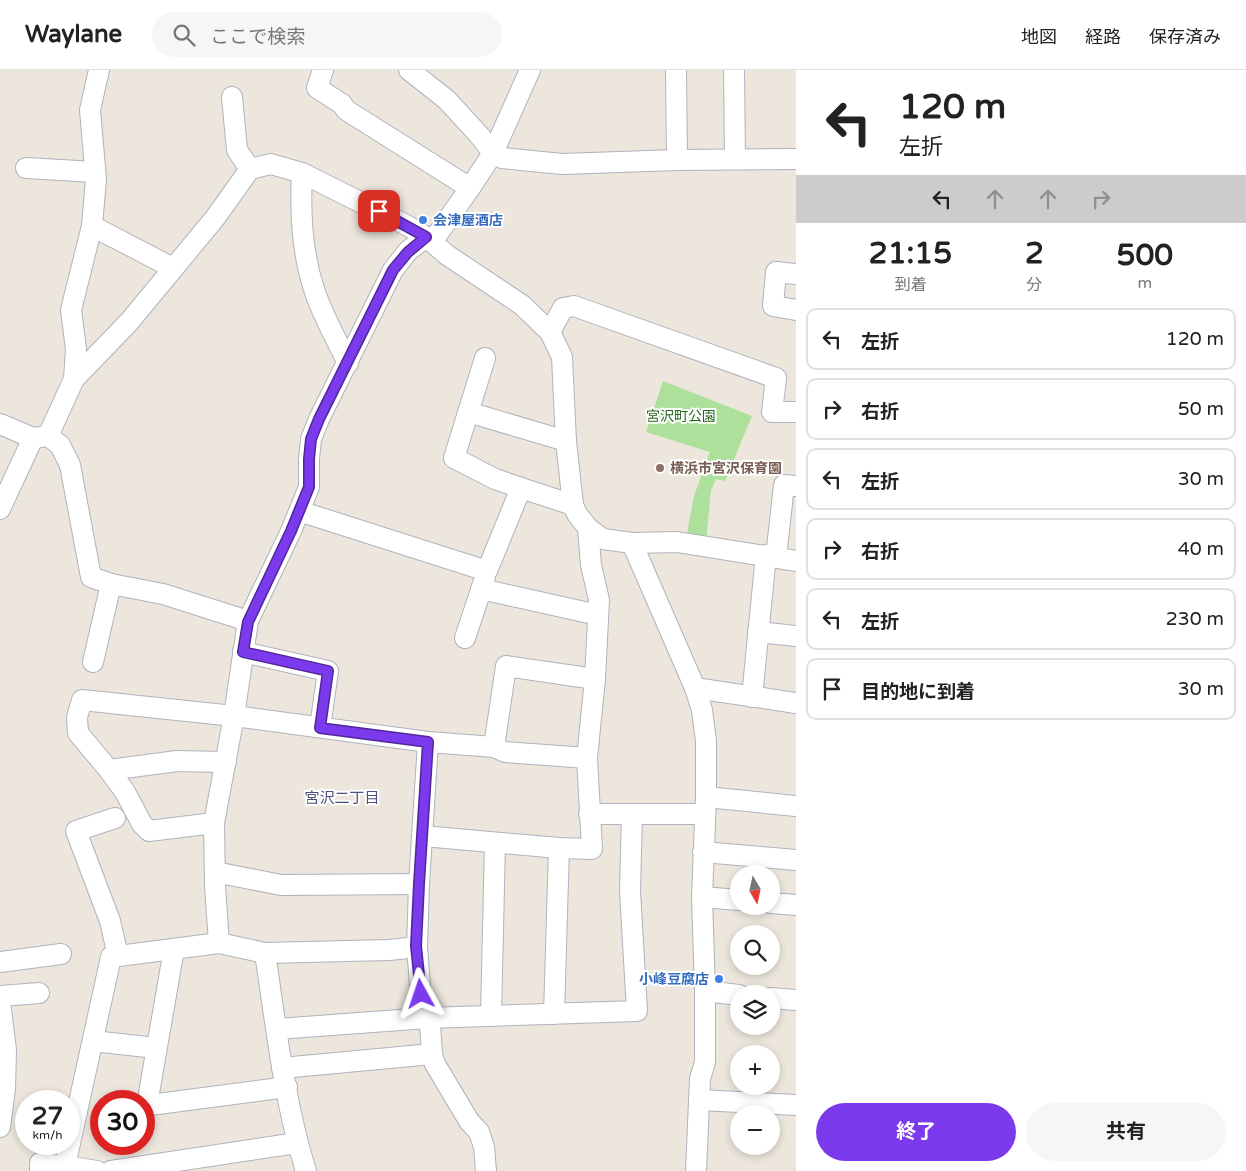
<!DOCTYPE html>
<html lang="ja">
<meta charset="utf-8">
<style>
:root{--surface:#fff;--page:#f6f6f6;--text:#222;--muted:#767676;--line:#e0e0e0;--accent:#7c3aed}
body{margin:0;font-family:"Varela Round","Noto Sans JP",sans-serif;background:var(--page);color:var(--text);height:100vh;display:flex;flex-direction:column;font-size:19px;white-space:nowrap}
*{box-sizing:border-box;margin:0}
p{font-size:16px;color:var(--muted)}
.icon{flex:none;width:28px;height:28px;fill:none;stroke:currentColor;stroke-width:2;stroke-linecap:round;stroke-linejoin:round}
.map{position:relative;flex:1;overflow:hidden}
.sheet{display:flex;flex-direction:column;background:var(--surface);width:450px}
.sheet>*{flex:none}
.banner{background:#fff;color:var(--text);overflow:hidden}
.needle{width:32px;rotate:171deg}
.buttons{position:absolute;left:730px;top:795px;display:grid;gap:10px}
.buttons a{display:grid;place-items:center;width:50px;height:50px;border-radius:50%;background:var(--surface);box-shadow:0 2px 8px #0003;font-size:25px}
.speed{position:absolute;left:15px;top:1020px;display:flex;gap:10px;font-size:25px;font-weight:700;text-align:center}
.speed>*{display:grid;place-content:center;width:65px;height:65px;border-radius:50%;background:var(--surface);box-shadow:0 2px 8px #0003;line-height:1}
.speed small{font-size:12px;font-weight:400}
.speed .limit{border:8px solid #d22;background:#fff;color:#111}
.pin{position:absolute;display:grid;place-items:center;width:42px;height:42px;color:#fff;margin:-21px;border-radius:10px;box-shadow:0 2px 8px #0006}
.me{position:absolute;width:55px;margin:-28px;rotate:355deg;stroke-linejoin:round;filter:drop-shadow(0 0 4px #0008)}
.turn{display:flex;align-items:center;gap:18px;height:105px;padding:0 20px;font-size:22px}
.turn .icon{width:65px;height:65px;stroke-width:2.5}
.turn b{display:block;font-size:35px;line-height:42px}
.lanes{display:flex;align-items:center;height:48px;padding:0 20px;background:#0003;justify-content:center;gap:25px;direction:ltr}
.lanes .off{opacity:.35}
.eta{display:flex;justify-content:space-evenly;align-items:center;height:85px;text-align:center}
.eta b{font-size:30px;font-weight:700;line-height:35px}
.cta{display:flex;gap:10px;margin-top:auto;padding:10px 20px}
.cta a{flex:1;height:58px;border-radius:30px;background:var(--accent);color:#fff;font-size:20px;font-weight:700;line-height:58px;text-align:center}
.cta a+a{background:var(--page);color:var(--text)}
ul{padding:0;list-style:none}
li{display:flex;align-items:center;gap:15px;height:62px;margin:0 10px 8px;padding:0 10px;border:2px solid var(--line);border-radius:10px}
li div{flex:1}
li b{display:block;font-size:19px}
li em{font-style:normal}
header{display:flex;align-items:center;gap:30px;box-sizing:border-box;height:70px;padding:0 25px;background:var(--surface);border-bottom:1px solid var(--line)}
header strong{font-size:24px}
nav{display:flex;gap:28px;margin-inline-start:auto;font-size:18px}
.search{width:350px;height:45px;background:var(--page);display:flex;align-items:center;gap:12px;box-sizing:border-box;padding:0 18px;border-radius:28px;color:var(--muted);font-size:19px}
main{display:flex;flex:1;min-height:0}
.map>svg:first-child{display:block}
.green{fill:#ade19b}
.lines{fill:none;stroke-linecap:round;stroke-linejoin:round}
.minor-casing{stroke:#b0b2be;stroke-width:22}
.minor{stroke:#fff;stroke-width:20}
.route-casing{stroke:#51269a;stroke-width:12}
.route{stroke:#7c3aed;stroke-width:9}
.shop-dot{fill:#3f7fe0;stroke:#fff;stroke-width:2}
.education-dot{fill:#8d6e63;stroke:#fff;stroke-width:2}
.labels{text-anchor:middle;stroke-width:4;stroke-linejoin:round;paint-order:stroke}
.shop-label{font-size:14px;font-weight:bold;fill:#366cbe;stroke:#fff;text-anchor:start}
.park-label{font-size:14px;fill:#25651c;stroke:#fff}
.education-label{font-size:14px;font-weight:bold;fill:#785e54;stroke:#fff;text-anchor:start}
.neighbourhood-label{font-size:15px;fill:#4c507a;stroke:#fff}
</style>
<header>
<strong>Waylane</strong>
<div class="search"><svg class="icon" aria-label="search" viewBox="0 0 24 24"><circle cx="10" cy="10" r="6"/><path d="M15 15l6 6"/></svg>ここで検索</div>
<nav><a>地図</a><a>経路</a><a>保存済み</a></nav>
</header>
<main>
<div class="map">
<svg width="796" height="1101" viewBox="0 0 796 1101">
<rect width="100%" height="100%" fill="#ece6dd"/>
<!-- green -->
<path class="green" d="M663,311L752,346L725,411L716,409L711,420L706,471L686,469L694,426L710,382L646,362Z"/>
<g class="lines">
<!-- minor casing -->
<g class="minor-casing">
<g id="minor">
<path d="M323,0L317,18L342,34L346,40L470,118"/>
<path d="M409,0L447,30L479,65L493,83L502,88L562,94L677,90L796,89"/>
<path d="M676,0L677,90"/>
<path d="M734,0L735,89"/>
<path d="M232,27L237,80L250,99L271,94L302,103L408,156L426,167L447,185L522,235L550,262L562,287L566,371L573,435L577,444L588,458L603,469L632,473L677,472L796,491"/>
<path d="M26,98L95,102"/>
<path d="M302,103C300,141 302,183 314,219C321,242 337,271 348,293"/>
<path d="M92,156L173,198"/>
<path d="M432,172L470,118L493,83L530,0"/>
<path d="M796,204L776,202L773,236L796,240"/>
<path d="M550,262L563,238L574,236L776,308L772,342H796"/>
<path d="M485,288L454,388L495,409L521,418"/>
<path d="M74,309L76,279L71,240L92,156L96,109L90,40L99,0"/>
<path d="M468,342L566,371"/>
<path d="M0,354L33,368L0,439"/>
<path d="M48,366L60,375L70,395L91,507L111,514L163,524L248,551"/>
<path d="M33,368L48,366L74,309L129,252L215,148L250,99"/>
<path d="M299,441L487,501L521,418L573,435"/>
<path d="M632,473L695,618L702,640L706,671V727L702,827L705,921V992L700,1009L696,1101"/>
<path d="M776,487L784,415L796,416"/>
<path d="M481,519L598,545"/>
<path d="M758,562L796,566"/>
<path d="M465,568L485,508"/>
<path d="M243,582L328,601L320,657"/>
<path d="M93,592L111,514"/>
<path d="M695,618L796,633"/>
<path d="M752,627L766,485"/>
<path d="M428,672L419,814L417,877L422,940L430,955L432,984L435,994L469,1051L479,1062L484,1077L486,1101"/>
<path d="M494,677L506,596L595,609"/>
<path d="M226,692L177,691L109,700L78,663L77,647L82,630L234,646L428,672L494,677L505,682L587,688"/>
<path d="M109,700L125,722L142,754L149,761L214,753"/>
<path d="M706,727L796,736"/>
<path d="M589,744H705"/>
<path d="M115,748L76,761L110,851L118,886"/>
<path d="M423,766L559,778L592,779L587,688L595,609L599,530L591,495L588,458"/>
<path d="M703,782L796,790"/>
<path d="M215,802L281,815L419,814"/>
<path d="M702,827L739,830"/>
<path d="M771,833L796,835"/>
<path d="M219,873L215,816L214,753L234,646L248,551L291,461L309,417V389L311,369L319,349L393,200L408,181L426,167"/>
<path d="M174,879L149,1023L150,1035L287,1017"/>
<path d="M265,883C276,956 284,1031 306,1101"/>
<path d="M0,892L61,884"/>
<path d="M705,921L739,925"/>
<path d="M0,926L39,923"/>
<path d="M771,928L796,930"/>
<path d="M0,932L6,980L5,1019L0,1057"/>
<path d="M554,944L559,778"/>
<path d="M491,946L495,773"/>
<path d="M277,959L427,948L637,941L630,821L632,744"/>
<path d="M93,971L156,978"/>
<path d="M282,998L432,984"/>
<path d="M699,1030L796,1035"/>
<path d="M65,1096L97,1101"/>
<path d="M40,1101V1093L65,1096L111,887L219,873L265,883L389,880L417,877"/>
<path d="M111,1101L297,1073"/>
</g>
</g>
<!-- minor -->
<use href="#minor" class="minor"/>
</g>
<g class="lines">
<!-- route casing -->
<g class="route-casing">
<path id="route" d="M379,141L426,167L408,182L393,200L319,349L311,369L309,389V417L291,461L248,552L243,582L328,601L320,658L428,672L419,814L416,876L421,924"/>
</g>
<!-- route -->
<use href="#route" class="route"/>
</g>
<!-- markers -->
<g class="shop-dot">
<circle cx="423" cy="150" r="5"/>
<circle cx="719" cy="909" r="5"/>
</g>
<circle class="education-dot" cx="660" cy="398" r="5"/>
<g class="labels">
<!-- shop labels -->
<g class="shop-label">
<text x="433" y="155">会津屋酒店</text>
<text x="709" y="914" text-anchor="end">小峰豆腐店</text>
</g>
<!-- park labels -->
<g class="park-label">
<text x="681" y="351">宮沢町公園</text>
</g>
<!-- education labels -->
<g class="education-label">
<text x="670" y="403">横浜市宮沢保育園</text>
</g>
<!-- neighbourhood labels -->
<g class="neighbourhood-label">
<text x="342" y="733">宮沢二丁目</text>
</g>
</g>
</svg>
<div class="buttons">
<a><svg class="needle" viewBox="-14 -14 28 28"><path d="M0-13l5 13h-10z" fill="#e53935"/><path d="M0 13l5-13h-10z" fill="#767676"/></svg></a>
<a><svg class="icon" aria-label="search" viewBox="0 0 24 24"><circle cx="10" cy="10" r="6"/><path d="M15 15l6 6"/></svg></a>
<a><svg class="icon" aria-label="layers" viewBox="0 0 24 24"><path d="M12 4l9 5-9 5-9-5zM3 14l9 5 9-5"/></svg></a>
<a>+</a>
<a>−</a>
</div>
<div class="speed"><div>27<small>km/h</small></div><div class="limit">30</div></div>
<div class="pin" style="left:379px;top:141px;background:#d93025"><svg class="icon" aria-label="arrive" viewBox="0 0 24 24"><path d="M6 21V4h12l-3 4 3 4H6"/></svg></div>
<svg class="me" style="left:421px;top:924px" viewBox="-20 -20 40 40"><path d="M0-17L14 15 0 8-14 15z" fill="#7c3aed" stroke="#fff" stroke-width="4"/></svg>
</div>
<section class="sheet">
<div class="banner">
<div class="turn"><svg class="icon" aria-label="left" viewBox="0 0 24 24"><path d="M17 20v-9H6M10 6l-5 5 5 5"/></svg><div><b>120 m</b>左折</div></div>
<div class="lanes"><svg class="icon" aria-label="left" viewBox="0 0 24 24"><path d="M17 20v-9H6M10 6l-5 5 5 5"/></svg><svg class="icon off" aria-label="ahead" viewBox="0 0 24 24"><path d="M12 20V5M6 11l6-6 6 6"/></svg><svg class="icon off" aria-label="ahead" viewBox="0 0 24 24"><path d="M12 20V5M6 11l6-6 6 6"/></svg><svg class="icon off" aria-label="right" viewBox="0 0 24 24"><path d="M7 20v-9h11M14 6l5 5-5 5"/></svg></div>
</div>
<div class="eta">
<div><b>21:15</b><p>到着</p></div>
<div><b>2</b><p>分</p></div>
<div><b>500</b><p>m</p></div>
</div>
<ul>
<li><svg class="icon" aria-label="left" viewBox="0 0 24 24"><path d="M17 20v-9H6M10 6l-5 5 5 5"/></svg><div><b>左折</b></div><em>120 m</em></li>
<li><svg class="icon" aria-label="right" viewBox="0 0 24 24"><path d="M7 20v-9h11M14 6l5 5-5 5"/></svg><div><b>右折</b></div><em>50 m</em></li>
<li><svg class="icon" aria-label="left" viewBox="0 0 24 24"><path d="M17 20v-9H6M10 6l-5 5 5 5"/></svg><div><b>左折</b></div><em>30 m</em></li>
<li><svg class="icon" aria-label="right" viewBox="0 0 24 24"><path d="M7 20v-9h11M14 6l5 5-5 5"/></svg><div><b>右折</b></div><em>40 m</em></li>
<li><svg class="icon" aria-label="left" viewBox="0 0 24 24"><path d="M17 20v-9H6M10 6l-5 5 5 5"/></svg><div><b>左折</b></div><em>230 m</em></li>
<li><svg class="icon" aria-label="arrive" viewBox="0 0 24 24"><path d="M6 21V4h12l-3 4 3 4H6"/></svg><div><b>目的地に到着</b></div><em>30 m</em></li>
</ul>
<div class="cta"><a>終了</a><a>共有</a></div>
</section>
</main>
